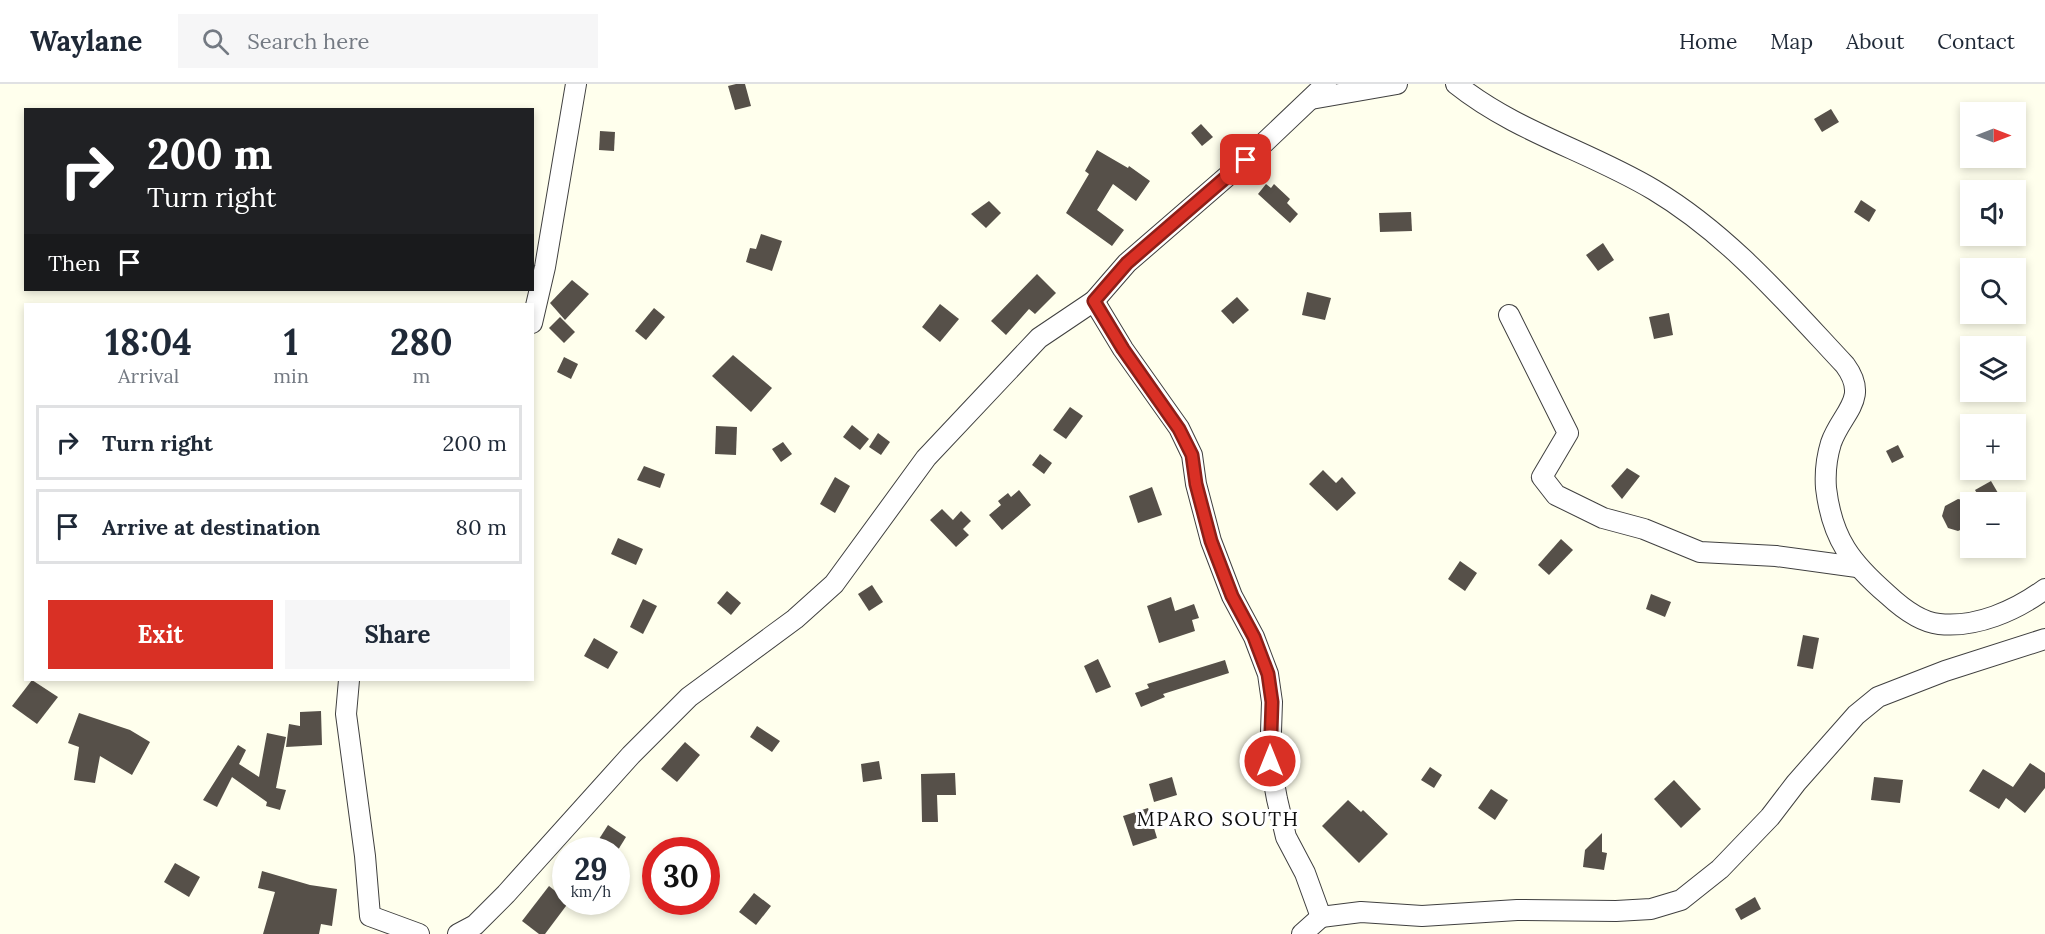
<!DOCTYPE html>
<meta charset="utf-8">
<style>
:root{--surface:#fff;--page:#f6f6f7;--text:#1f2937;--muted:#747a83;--line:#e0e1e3;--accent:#d93025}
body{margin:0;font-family:Lora,serif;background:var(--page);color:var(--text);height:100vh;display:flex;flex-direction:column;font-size:22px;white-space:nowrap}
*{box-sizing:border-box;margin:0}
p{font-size:20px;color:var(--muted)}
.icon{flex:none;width:33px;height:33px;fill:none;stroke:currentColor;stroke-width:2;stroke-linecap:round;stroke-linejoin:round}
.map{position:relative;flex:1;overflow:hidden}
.panel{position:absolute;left:24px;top:219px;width:510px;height:378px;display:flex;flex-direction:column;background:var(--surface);border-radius:0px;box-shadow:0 3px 9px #0003}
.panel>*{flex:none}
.hud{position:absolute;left:24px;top:24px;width:510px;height:183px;border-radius:0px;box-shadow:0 3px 9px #0003;background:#202124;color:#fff;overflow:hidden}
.needle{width:39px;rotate:90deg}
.fabs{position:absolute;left:1960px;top:18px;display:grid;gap:12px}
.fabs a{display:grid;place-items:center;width:66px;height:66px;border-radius:0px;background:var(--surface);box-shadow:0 3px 9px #0003;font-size:30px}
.speed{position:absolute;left:552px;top:753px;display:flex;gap:12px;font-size:30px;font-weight:700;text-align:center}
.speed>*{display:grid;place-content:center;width:78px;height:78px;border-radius:50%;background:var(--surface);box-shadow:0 3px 9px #0003;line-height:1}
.speed small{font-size:15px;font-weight:400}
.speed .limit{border:9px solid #d22;background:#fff;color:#111}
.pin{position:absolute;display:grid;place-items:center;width:51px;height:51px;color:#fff;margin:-26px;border-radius:12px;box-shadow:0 3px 9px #0006}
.me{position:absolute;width:66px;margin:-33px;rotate:0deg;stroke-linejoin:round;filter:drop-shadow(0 0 4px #0008)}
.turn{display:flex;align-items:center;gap:21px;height:126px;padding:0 24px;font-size:27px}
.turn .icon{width:78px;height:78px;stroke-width:2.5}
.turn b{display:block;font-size:42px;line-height:51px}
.then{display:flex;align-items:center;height:57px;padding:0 24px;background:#0003;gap:12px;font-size:22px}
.eta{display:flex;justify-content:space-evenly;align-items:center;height:102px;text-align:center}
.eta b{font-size:36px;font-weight:700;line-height:42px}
.cta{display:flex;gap:12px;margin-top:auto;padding:12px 24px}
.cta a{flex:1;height:69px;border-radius:0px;background:var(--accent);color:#fff;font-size:24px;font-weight:700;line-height:69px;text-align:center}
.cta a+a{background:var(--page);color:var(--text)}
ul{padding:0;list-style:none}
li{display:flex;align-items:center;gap:18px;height:75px;margin:0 12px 9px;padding:0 12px;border:3px solid var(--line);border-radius:0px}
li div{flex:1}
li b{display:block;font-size:22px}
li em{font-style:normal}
header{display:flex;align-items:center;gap:36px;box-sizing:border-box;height:84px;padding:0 30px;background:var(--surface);border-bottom:2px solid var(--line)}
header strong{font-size:28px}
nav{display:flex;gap:33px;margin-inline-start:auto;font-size:21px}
.search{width:420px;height:54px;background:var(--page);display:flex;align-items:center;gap:15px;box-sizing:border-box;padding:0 21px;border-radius:0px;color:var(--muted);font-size:22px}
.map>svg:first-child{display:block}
.building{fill:#565049}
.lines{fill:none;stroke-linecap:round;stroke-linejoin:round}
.minor-casing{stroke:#404040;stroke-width:22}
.path{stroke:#2f2f2f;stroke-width:3;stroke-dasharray:6 3;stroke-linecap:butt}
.minor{stroke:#fff;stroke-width:20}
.route-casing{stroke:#8d1f18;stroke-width:15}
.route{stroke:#d93025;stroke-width:10}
.labels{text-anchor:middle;stroke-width:6;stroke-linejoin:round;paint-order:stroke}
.quarter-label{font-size:20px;letter-spacing:1.5px;fill:#0d0d0d;stroke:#fff}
</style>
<header>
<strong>Waylane</strong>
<div class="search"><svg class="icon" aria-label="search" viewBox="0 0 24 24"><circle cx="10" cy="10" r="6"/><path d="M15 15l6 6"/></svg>Search here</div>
<nav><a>Home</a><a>Map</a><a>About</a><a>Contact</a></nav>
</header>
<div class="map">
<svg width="2045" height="850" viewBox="0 0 2045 850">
<rect width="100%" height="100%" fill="#ffffed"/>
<!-- building -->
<g class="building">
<path d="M736,0H745L751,22L735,26L728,2Z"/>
<path d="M1831,25L1839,38L1822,48L1814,35Z"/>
<path d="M1201,40L1213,53L1202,62L1191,49Z"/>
<path d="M600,47L615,48L614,67L599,66Z"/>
<path d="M1097,66L1128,84L1129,82L1150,97L1136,117L1113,100L1097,126L1124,146L1112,162L1066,129L1089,90L1085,87Z"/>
<path d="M1266,100L1271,104L1274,100L1290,115L1287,119L1298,130L1290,139L1258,110Z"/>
<path d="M1861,116L1876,126L1869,138L1854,128Z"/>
<path d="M989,117L1001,129L986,144L971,130Z"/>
<path d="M1411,128L1412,147L1380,148L1379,129Z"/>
<path d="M761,150L782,157L772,187L746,178L750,164L756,165Z"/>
<path d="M1603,159L1614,176L1598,187L1586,171Z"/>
<path d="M1037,190L1056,209L1035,230L1029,225L1006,251L991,237Z"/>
<path d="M572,196L589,210L565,236L550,219Z"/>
<path d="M1307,208L1331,214L1325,236L1302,231Z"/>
<path d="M1237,213L1249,226L1233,240L1221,227Z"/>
<path d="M940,220L959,235L940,258L922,243Z"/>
<path d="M654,224L665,233L646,256L635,247Z"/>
<path d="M1669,229L1673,251L1654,255L1649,233Z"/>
<path d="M560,233L575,248L564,259L549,244Z"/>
<path d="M733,271L772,304L751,328L712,292Z"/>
<path d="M564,273L578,280L571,295L557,288Z"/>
<path d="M1070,323L1083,332L1066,355L1053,346Z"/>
<path d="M852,341L869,355L860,366L843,353Z"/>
<path d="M716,342L737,343L736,371L715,370Z"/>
<path d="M878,349L890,358L881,371L869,363Z"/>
<path d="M783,358L792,370L781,378L772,365Z"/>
<path d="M1898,361L1904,373L1892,379L1886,367Z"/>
<path d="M1040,370L1052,379L1044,390L1032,381Z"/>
<path d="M644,382L665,390L660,404L637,396Z"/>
<path d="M1627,384L1640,392L1622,415L1611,402Z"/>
<path d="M1323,386L1336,399L1342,393L1356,409L1337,427L1309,400Z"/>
<path d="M835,393L850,402L835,429L820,420Z"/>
<path d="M1991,397L1998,409L1982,418L1975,406Z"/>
<path d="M1152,403L1162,431L1138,439L1129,412Z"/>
<path d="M1019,406L1031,421L1002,446L989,431L1001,421L998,417L1008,409L1011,413Z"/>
<path d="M1958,415L1971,418V441L1958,447L1948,444L1942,432L1945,422Z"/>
<path d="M942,425L953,436L961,427L971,437L963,445L969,451L956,463L930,436Z"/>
<path d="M618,454L643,465L636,481L611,470Z"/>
<path d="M1561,455L1573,466L1549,491L1538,481Z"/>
<path d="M1460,477L1477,489L1465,507L1448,495Z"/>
<path d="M872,501L883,518L869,527L858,510Z"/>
<path d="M727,507L741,519L731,531L717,519Z"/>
<path d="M1651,510L1671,518L1665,533L1646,525Z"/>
<path d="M1171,513L1175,527L1194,520L1199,534L1192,536L1195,547L1159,559L1147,522Z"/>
<path d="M643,515L657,522L643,550L630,543Z"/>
<path d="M1803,551L1819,554L1813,585L1797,582Z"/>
<path d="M594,554L618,568L608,585L584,572Z"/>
<path d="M1098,575L1111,603L1096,609L1084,582Z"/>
<path d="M1225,576L1229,589L1163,610L1165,613L1141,623L1135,609L1149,604L1147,600Z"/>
<path d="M32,596L58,613L37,640L12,622Z"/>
<path d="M321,627L322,661L286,663L289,640L300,642V628Z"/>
<path d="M79,629L130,646L150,658L132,691L100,672L95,699L74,696L79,663L68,659Z"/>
<path d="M757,642L780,657L772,668L750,653Z"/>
<path d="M267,649L286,653L276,704L286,706L280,726L266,722L267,718L232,693L217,723L203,716L238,661L246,666L239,680L259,693Z"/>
<path d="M685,658L700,671L677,698L661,685Z"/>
<path d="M879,677L882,695L863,698L861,680Z"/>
<path d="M2030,679L2045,689V704L2025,729L2006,714L1999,725L1969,707L1983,685L2013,703Z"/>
<path d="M1430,683L1442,691L1434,704L1421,696Z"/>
<path d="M955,689L956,711H937L938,738H922L921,690Z"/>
<path d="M1172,693L1177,711L1154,718L1149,700Z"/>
<path d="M1874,693L1903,696L1900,719L1871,716Z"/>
<path d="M1674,696L1701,725L1681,744L1654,715Z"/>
<path d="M1491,705L1508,716L1495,736L1478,724Z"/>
<path d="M1348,716L1361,728L1363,726L1388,750L1359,779L1322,742Z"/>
<path d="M1148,724L1157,754L1133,762L1123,732Z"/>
<path d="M608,741L626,753L618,766H592Z"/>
<path d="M1602,749V768L1607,769L1604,786L1583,783L1585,766Z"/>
<path d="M175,779L200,793L189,813L164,798Z"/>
<path d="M262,787L310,801L337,805L332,842L321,840L319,850H263L275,808L258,804Z"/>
<path d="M549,802L569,818L545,850H539L522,837Z"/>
<path d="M754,809L771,822L756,841L739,828Z"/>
<path d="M1755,813L1761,825L1741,836L1735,825Z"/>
</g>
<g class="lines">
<!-- minor casing -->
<g class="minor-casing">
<g id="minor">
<path d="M1456,0C1516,48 1589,67 1654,106C1729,151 1786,218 1845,281C1870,315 1842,328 1831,359C1827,372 1825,390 1826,404C1832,455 1851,479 1888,511C1902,524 1920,538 1939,540C1976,544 2015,527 2045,505"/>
<path d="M1311,15L1397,0"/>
<path d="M1094,217L1123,265L1179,344L1192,371L1196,400L1211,457L1232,512L1254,553L1268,590L1272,618L1270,677L1277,715L1286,753L1305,789L1321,833L1361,828L1422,832L1517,826L1616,827L1651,825L1681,816L1720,785L1770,733L1796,699L1856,631L1878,613L1945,587L2045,555"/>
<path d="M1509,231L1568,349L1542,393L1556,411L1603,434L1644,445L1700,468L1776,472L1857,483"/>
<path d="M532,239L545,183L576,0"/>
<path d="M349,596L346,630L365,772L370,832L419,850"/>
<path d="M458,850L475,841L506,810L631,671L689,613L795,535L834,500L926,374L1039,254L1094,217L1127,179L1246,76L1326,0"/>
<path d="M1302,850L1321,833"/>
</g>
</g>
<!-- path -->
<path class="path" d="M2011,464L2017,470"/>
<!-- minor -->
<use href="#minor" class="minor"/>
</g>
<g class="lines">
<!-- route casing -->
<g class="route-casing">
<path id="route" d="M1246,76L1127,179L1094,217L1123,265L1179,345L1192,371L1196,400L1211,457L1232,512L1254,553L1268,590L1272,618L1270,677"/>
</g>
<!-- route -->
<use href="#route" class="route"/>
</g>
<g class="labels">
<!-- quarter labels -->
<g class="quarter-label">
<text x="1218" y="742">MPARO SOUTH</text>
</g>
</g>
</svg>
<div class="fabs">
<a><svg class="needle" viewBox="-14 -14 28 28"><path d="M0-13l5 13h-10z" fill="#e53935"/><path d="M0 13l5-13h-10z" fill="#747a83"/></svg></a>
<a><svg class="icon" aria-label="sound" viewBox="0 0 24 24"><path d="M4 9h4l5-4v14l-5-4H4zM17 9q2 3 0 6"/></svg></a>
<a><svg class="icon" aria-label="search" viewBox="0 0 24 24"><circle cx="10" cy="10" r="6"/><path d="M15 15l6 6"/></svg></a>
<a><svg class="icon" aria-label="layers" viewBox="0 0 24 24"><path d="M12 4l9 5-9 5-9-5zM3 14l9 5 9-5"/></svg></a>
<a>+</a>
<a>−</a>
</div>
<div class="speed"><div>29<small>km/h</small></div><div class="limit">30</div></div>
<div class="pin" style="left:1246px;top:76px;background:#d93025"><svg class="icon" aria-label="arrive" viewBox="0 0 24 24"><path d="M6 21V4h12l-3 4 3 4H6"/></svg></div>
<svg class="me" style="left:1270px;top:677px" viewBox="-20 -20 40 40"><circle r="17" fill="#d93025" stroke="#fff" stroke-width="3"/><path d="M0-11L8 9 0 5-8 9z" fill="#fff"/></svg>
<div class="hud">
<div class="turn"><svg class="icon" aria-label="right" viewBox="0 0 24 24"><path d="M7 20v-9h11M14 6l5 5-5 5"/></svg><div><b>200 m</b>Turn right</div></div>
<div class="then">Then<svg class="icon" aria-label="arrive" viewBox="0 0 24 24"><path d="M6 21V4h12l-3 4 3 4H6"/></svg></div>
</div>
<section class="panel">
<div class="eta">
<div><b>18:04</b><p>Arrival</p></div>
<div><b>1</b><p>min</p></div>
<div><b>280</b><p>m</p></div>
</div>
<ul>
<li><svg class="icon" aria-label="right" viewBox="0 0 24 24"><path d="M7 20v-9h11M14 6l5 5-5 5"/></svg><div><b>Turn right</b></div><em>200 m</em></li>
<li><svg class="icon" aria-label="arrive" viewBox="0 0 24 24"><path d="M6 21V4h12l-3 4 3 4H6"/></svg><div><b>Arrive at destination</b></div><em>80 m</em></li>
</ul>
<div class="cta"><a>Exit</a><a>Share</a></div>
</section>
</div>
